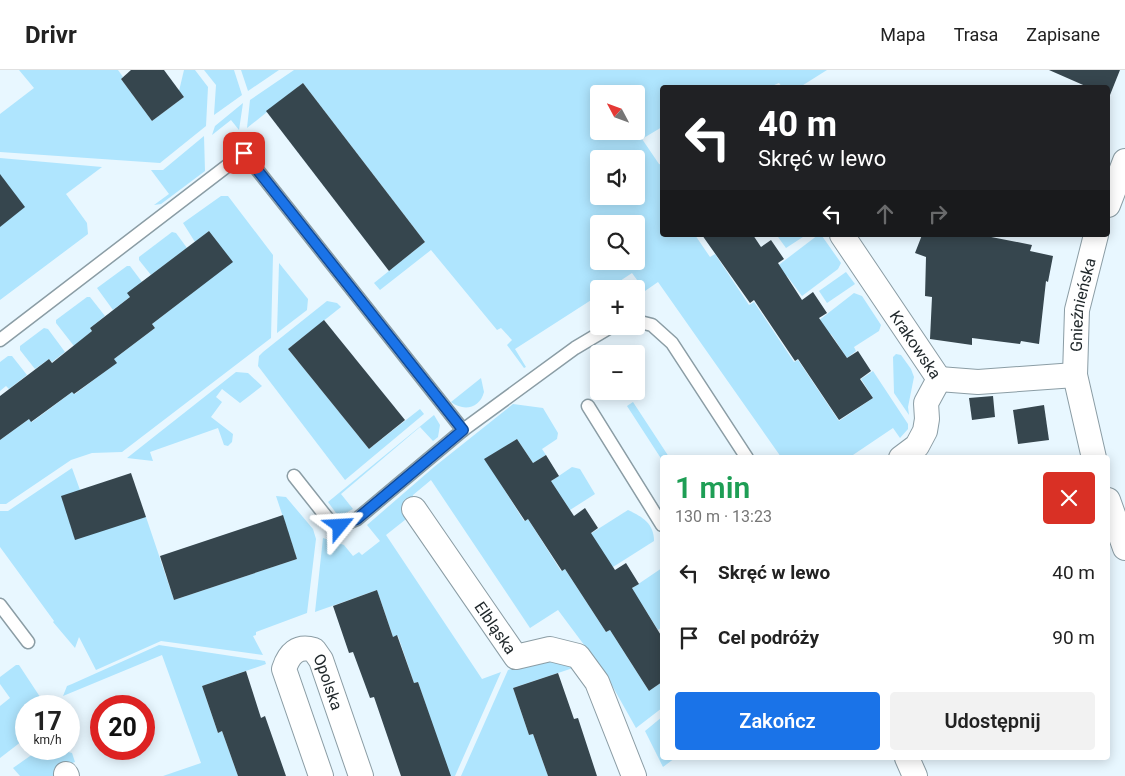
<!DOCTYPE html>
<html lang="pl">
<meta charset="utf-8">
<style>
:root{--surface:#fff;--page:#f2f2f2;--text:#222;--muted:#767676;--line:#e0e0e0;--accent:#1a73e8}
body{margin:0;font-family:Roboto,sans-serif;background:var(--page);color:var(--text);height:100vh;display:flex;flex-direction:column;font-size:19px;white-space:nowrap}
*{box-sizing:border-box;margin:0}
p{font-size:16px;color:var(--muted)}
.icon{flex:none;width:28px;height:28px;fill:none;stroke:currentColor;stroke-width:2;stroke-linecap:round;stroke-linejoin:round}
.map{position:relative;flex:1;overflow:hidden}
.details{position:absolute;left:660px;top:385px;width:450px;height:305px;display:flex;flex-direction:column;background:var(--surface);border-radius:5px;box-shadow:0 2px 12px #0003}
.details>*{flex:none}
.guide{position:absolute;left:660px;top:15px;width:450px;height:152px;border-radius:5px;box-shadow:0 2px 12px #0003;background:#202124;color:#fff;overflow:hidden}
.needle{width:32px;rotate:311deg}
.tools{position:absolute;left:590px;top:15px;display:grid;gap:10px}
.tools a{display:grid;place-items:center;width:55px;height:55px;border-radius:5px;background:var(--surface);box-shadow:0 2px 12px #0003;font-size:25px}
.speed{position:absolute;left:15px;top:625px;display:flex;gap:10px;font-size:25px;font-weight:700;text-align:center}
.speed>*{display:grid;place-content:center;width:65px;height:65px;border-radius:50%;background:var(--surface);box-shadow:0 2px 12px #0003;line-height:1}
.speed small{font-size:12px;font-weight:400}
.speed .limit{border:8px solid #d22;background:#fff;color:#111}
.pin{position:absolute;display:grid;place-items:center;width:42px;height:42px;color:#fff;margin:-21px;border-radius:10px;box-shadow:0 2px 8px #0006}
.me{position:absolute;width:55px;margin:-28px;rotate:63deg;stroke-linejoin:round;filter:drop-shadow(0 0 4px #0008)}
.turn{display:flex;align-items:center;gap:18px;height:105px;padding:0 15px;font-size:22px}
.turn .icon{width:65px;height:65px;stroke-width:2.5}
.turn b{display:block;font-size:35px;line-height:42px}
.lanes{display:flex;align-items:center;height:48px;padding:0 15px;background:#0003;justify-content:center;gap:25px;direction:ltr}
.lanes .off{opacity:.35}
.round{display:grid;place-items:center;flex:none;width:52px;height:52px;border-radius:5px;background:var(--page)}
.summary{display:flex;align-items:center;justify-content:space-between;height:85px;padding:0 15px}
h1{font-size:30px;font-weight:600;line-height:38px;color:#1e9e55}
.action{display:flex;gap:10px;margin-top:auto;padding:10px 15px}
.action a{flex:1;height:58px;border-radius:5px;background:var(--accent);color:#fff;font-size:20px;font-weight:600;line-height:58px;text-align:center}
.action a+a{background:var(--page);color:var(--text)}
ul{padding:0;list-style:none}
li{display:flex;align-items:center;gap:15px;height:65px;padding:0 15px}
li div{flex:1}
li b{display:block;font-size:19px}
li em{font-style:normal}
header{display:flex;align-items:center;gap:30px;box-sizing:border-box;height:70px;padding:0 25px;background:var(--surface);border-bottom:1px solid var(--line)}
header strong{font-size:24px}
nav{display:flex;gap:28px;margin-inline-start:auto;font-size:18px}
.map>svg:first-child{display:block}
.green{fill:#afe5fe;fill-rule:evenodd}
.building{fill:#36464e}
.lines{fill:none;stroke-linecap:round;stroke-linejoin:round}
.service-casing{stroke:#8b9da5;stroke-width:15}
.minor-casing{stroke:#8b9da5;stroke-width:26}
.service{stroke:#fff;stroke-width:12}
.minor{stroke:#fff;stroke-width:24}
.route-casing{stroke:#114b97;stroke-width:12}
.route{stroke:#1a73e8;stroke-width:9}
.labels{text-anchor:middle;stroke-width:5;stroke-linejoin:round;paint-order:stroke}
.street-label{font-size:16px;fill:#1e2629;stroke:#fff}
</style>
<header>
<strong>Drivr</strong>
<nav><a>Mapa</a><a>Trasa</a><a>Zapisane</a></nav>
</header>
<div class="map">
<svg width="1125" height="706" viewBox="0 0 1125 706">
<rect width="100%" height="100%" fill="#e8f7ff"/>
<!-- green -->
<g class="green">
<path d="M19,0H118L123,7L121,9L152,51L184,27L179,21L184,0H195L208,17L206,56L160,93L0,82V44L34,18Z"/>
<path d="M204,0H234L242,25L214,45L216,15Z"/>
<path d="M241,0H279L248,21Z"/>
<path d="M294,0H827L800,17H782L779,13L767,18H662V57L642,69L659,94L662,95V165H695L710,187L715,184L749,235L754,232L794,292L798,290L839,351L873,328L861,309L873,301L908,354V359L900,368L893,358L850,387H781L658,212L645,221L632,203L608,219H599V225L515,279L526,297L524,298L507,275L512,270L501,258L497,260L431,180L380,220L374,213L425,172L303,13L247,58L250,30ZM599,24H636V61H599ZM599,89H636V126H599ZM599,154H636V191H599Z"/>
<path d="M243,33L239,60L231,50L212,65L215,56Z"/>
<path d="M204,66L205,101L161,134L154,135L169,124L151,100H163Z"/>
<path d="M0,88L102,97L66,124L87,153L88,164L0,230Z"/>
<path d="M221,126H228L273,185L271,268L122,382L92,383L71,390L6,434H0V370L29,349L32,352L72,322L75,324L116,293L114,289L155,258L152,254L232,192L209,161L195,172L183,153Z"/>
<path d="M172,162L176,163L187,178L151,205L139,190V187Z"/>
<path d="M782,165H806L786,178L778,167Z"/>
<path d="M818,165L822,166L841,193L838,199L802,226L787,206L784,208L776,197Z"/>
<path d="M279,193L308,229L307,240L277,263Z"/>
<path d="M127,196H130L142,212L128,224L130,227L113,240L97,218Z"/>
<path d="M846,202L855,214L827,233L819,221Z"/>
<path d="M854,223L862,226L881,255L879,261L854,277L856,281L847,288L831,264L827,265L818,251Z"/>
<path d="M87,227H90L105,246L90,258L92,261L74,276L56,253V250Z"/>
<path d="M327,231L337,233L341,237L288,279L369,379L420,339L424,344L345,410L258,296L259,286L263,282Z"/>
<path d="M44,258L48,259L65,282L52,292L49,289L35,299L20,280V276Z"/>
<path d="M896,284L901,285L911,299L914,307L908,337L909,345L894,323L893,287Z"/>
<path d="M8,286H12L27,305L9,319L6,316L0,321V292Z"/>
<path d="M236,302L248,303L262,316L240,333L222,319L216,327L222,332L211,347L233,364L232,372L228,376L224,375L218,358L150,382L153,391L127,388Z"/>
<path d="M481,308L484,322C480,338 464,342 451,332Z"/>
<path d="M633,332L669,387L662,388V390L627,336Z"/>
<path d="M513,334L543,338L558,363L557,369L542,379L546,385L533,393L517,369L485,389L524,451L528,449L561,501L565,499L606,562L610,560L649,621L662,612V638L636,658L605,603L558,540L530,558L431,410L413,425L410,446L386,465L482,609L501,602L455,706H450L418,612L414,613L398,566L393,567L377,520L315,542L323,468L344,475L353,486L359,482L362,485L380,471L367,455L434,397Z"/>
<path d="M434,345L440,355L438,367L433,371L420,357L341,424L353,439L342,445L336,443L328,432Z"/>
<path d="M572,397L580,399L595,424L570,440L562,428L547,414Z"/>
<path d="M72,398L80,420L146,447L174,530L297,489L276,426L286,427L313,459L316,469L307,543L256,562V565L253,566L263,585L161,571L96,600L79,567L75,578L53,552L54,551L0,477V441H8Z"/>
<path d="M628,440C643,447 654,454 654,471L613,497L587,466Z"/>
<path d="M662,498V557L658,560L643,536L628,521Z"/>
<path d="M159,575L265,591L266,594L202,616L218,663L222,661L238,706H163L201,693L162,585L63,626L67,616L72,614Z"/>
<path d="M553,586L576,597L513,618L529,665L533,664L548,706H461L508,600Z"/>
<path d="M16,595H19L46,636H26V668L0,688V636L10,628L0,614V607Z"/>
<path d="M662,647V688H675L663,697L645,661Z"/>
<path d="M40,679H58L72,683L75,692L55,699L57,706H20L13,698Z"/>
</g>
<!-- building -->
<g class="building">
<path d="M131,0H164L184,27L152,51L121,9Z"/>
<path d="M1049,0H1120L1110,25L1108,24V18H1090Z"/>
<path d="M303,13L425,172L389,201L266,41Z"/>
<path d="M0,104L25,137L0,157Z"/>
<path d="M209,161L233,192L152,254L155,258L114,289L117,293L74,324L72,322L31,352L29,349L0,370V326L49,289L52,293L92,261L90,258L130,227L127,223Z"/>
<path d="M702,165H753L761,177L771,170L784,189L778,193L802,230L813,222L827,243L819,248L847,288L858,281L871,301L860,309L873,328L839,350L798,289L795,291L754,230L750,233Z"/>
<path d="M922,165H981L1032,175L1030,181L1053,186L1048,212L1046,211L1039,274L1021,271L1020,274L972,268V275L930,269L932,227L925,226L926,187L915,183Z"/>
<path d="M324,250L405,350L369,379L288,279Z"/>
<path d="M993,326L995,347L972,350L969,328Z"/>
<path d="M1044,335L1049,370L1018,374L1013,340Z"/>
<path d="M517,369L533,393L546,385L559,406L551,411L574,446L585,438L598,458L591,463L615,500L626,493L639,514L632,518L662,567V612L649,621L610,560L606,562L565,499L562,501L528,449L525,451L484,389Z"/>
<path d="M131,403L146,447L75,470L61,426Z"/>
<path d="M283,445L297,489L174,530L160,486Z"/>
<path d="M377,520L393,567L397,565L414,613L418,612L451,706H401L374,627L370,628L353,582L349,583L333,536Z"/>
<path d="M246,601L261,648L265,646L286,706H238L222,661L218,663L202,616Z"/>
<path d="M558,603L574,649L578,648L597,706H548L533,664L529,665L513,618Z"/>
</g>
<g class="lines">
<!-- service casing -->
<g class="service-casing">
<g id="service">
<path d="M636,251L652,255L672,273L747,388"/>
<path d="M0,270L244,83L463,360"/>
<path d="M588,336L662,455"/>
<path d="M294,406L328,449L340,456L357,449L463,360L575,278L612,256"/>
<path d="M0,535L28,572"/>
</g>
</g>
<!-- minor casing -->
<g class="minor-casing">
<g id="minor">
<path d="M1108,135L1125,91"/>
<path id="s1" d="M842,165L939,309"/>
<path d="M939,309L978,312L1075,305"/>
<path d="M901,388L917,376L925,361L927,349L926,333L939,309"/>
<path id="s2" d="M1094,388L1075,305L1077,240L1096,165"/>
<path d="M1108,430L1125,478"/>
<path id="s3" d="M414,439L516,587L550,579L578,586L597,612L634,706"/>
<path d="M907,688L915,706"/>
<path d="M66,704L67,706"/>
<path id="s4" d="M321,706L284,599C289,584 297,575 314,580L321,590L361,706"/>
</g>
</g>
<!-- service -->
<use href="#service" class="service"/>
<!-- minor -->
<use href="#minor" class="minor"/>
</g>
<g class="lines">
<!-- route casing -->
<g class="route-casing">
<path id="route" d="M244,83L463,360L357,449L340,456"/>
</g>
<!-- route -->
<use href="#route" class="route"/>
</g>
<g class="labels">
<!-- street labels -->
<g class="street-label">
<text dy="6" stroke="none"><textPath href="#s2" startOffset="156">Gnieźnieńska</textPath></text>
<text dy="6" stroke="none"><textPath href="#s1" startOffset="132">Krakowska</textPath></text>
<text dy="6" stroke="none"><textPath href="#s3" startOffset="144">Elbląska</textPath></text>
<text dy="6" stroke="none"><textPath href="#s4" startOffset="189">Opolska</textPath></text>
</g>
</g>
</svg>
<div class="tools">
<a><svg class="needle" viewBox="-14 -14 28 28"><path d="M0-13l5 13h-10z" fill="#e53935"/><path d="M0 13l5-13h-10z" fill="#767676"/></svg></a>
<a><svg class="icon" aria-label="sound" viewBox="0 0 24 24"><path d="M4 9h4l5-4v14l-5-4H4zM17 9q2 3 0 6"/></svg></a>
<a><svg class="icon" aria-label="search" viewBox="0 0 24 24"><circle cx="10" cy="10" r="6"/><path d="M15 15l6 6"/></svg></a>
<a>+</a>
<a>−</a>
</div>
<div class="speed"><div>17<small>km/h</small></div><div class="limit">20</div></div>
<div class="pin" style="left:244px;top:83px;background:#d93025"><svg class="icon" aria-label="arrive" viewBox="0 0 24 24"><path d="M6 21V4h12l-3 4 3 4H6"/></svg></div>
<svg class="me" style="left:340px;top:456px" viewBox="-20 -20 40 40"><path d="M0-17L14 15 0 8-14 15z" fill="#1a73e8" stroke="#fff" stroke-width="4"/></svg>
<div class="guide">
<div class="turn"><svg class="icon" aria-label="left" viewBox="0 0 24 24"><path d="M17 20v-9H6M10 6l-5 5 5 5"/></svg><div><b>40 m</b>Skręć w lewo</div></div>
<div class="lanes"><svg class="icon" aria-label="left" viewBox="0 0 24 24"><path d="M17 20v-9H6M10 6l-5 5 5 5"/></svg><svg class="icon off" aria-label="ahead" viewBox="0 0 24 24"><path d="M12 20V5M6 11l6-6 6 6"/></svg><svg class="icon off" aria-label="right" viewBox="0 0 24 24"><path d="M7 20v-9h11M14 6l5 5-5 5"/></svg></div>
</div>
<section class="details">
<div class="summary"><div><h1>1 min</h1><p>130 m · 13:23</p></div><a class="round" style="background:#d93025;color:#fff"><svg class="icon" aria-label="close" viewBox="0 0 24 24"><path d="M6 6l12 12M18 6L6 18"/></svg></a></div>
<ul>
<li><svg class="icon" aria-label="left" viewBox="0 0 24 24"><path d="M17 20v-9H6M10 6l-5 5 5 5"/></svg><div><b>Skręć w lewo</b></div><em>40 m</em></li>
<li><svg class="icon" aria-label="arrive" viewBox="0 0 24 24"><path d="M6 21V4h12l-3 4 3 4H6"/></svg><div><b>Cel podróży</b></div><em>90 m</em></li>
</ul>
<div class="action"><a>Zakończ</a><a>Udostępnij</a></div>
</section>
</div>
